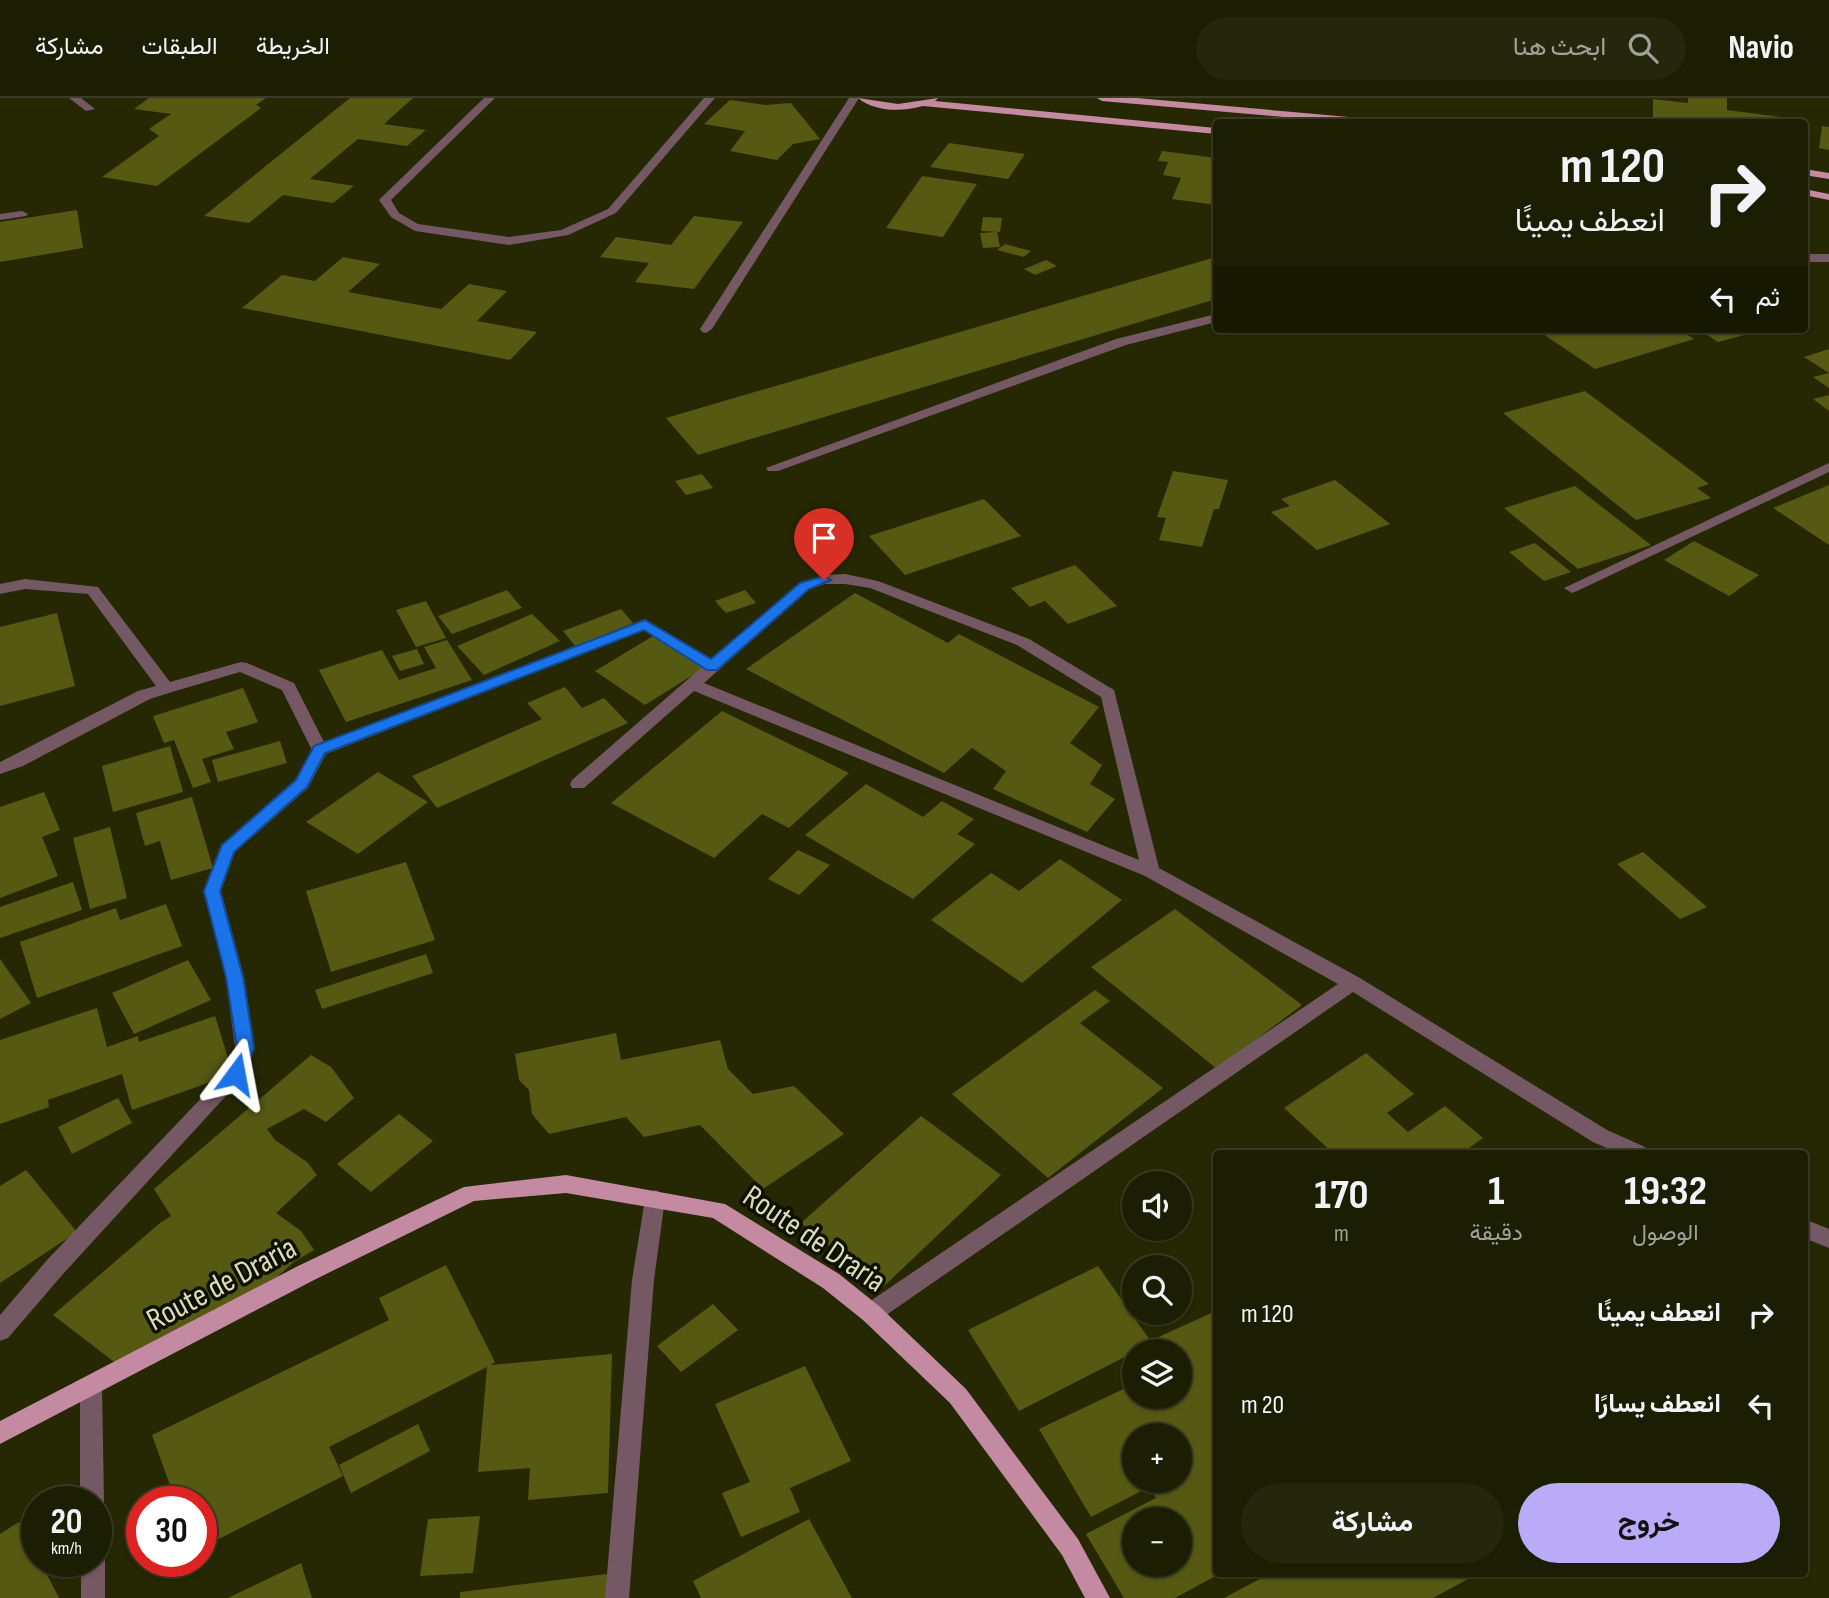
<!DOCTYPE html>
<html lang="ar">
<meta charset="utf-8">
<style>
:root{--surface:#1c1e03;--page:#25270d;--text:#f1f3f6;--muted:#a0a29a;--line:#3a3c25;--accent:#b9abf7}
body{margin:0;font-family:"Sofia Sans Condensed",Vazirmatn,sans-serif;background:var(--page);color:var(--text);direction:rtl;height:100vh;display:flex;flex-direction:column;font-size:26px;white-space:nowrap}
*{box-sizing:border-box;margin:0}
p{font-size:23px;color:var(--muted)}
.icon{flex:none;width:38px;height:38px;fill:none;stroke:currentColor;stroke-width:2;stroke-linecap:round;stroke-linejoin:round}
.map{position:relative;flex:1;overflow:hidden;direction:ltr}
.drawer{position:absolute;left:1213px;top:1052px;width:595px;height:427px;display:flex;flex-direction:column;background:var(--surface);border-radius:7px;box-shadow:0 2px 5px #0004,0 0 0 2px var(--line);direction:rtl}
.drawer>*{flex:none}
.hud{position:absolute;left:1213px;top:21px;width:595px;height:214px;border-radius:7px;box-shadow:0 2px 5px #0004,0 0 0 2px var(--line);direction:rtl;background:#1c1e03;color:var(--text);overflow:hidden}
.tools{position:absolute;left:1122px;top:1073px;display:grid;gap:14px}
.tools a{display:grid;place-items:center;width:70px;height:70px;border-radius:50%;background:var(--surface);box-shadow:0 2px 5px #0004,0 0 0 2px var(--line);font-size:35px}
.speed{position:absolute;left:21px;top:1388px;display:flex;gap:14px;font-size:35px;font-weight:700;text-align:center}
.speed>*{display:grid;place-content:center;width:91px;height:91px;border-radius:50%;background:var(--surface);box-shadow:0 2px 5px #0004,0 0 0 2px var(--line);line-height:1}
.speed small{font-size:18px;font-weight:400}
.speed .limit{border:10px solid #d22;background:#fff;color:#111}
.pin{position:absolute;display:grid;place-items:center;width:60px;height:60px;color:#fff;margin:-72px -30px;border-radius:50% 50% 50% 0;rotate:-45deg;box-shadow:0 0 7px #0007}
.pin .icon{rotate:45deg}
.me{position:absolute;width:77px;margin:-38px;rotate:13deg;stroke-linejoin:round;filter:drop-shadow(0 0 5px #0008)}
.turn{display:flex;align-items:center;gap:24px;height:147px;padding:0 28px;font-size:32px}
.turn .icon{width:91px;height:91px;stroke-width:2.5}
.turn b{display:block;font-size:49px;line-height:60px}
.then{display:flex;align-items:center;height:66px;padding:0 28px;background:#0003;gap:14px;font-size:26px}
.eta{display:flex;justify-content:space-evenly;align-items:center;height:119px;text-align:center}
.eta b{font-size:42px;font-weight:700;line-height:49px}
.action{display:flex;gap:14px;margin-top:auto;padding:14px 28px}
.action a{flex:1;height:80px;border-radius:42px;background:var(--accent);color:#111;font-size:28px;font-weight:700;line-height:80px;text-align:center}
.action a+a{background:var(--page);color:var(--text)}
ul{padding:0;list-style:none}
li{display:flex;align-items:center;gap:21px;height:91px;padding:0 28px}
li div{flex:1}
li b{display:block;font-size:26px}
li em{font-style:normal}
header{display:flex;align-items:center;gap:42px;box-sizing:border-box;height:98px;padding:0 35px;background:var(--surface);border-bottom:2px solid var(--line)}
header strong{font-size:33px}
nav{display:flex;gap:38px;margin-inline-start:auto;font-size:24px}
.search{width:490px;height:63px;background:var(--page);display:flex;align-items:center;gap:18px;box-sizing:border-box;padding:0 24px;border-radius:38px;color:var(--muted);font-size:26px}
.map>svg:first-child{display:block}
.building{fill:#565912;fill-rule:evenodd}
.lines{fill:none;stroke-linecap:round;stroke-linejoin:round}
.minor{fill:#745864;fill-rule:evenodd}
.major{fill:#c38aa2;fill-rule:evenodd}
.route{fill:#1a73e8;stroke:#114b97;stroke-width:2}
.labels{text-anchor:middle;stroke-width:7;stroke-linejoin:round;paint-order:stroke}
.near-street-label{font-size:32px;fill:#d9ddbb;stroke:#0f1000}
</style>
<header>
<strong>Navio</strong>
<div class="search"><svg class="icon" aria-label="search" viewBox="0 0 24 24"><circle cx="10" cy="10" r="6"/><path d="M15 15l6 6"/></svg>ابحث هنا</div>
<nav><a>الخريطة</a><a>الطبقات</a><a>مشاركة</a></nav>
</header>
<div class="map">
<svg width="1829" height="1500" viewBox="0 0 1829 1500">
<rect width="100%" height="100%" fill="#262804"/>
<!-- building -->
<g class="building">
<path d="M149,0H266L256,7L261,10L157,88L102,79L159,38L149,31L171,16L134,11Z"/>
<path d="M350,0H413L384,26L426,32L407,48L358,41L310,81L354,88L333,105L283,97L249,125L204,118Z"/>
<path d="M1688,0H1727V12L1787,20V24L1653,23V1L1688,5Z"/>
<path d="M730,2L765,7L791,5L820,41L793,46L777,62L730,53L745,33L704,26Z"/>
<path d="M1822,28L1829,29V52L1819,50Z"/>
<path d="M949,45L1025,56L1008,81L930,69Z"/>
<path d="M1162,53L1216,60V107L1172,101L1181,80L1163,77L1168,64L1158,63Z"/>
<path d="M922,78L977,86L943,139L886,130Z"/>
<path d="M77,112L83,150L0,164V124Z"/>
<path d="M694,118L743,124L694,191L635,184L649,165L600,159L616,139L671,147Z"/>
<path d="M983,119L1002,120L1000,134L981,133Z"/>
<path d="M997,134L1000,149L983,150L980,135Z"/>
<path d="M1005,146L1031,153L1024,159L997,152Z"/>
<path d="M343,159L380,166L348,194L441,211L469,186L507,193L477,223L537,234L510,262L242,210L282,177L315,183Z"/>
<path d="M1216,159V201L698,357L666,320Z"/>
<path d="M1046,162L1057,168L1035,177L1024,171Z"/>
<path d="M1549,231H1679L1694,241L1595,271L1540,234Z"/>
<path d="M1698,231H1762L1763,232L1718,244Z"/>
<path d="M1829,251V290L1813,279L1829,275L1804,259Z"/>
<path d="M1585,293L1709,386L1697,390L1711,400L1636,422L1503,315Z"/>
<path d="M1829,297V313L1813,301Z"/>
<path d="M1173,373L1228,382L1219,411H1214L1202,449L1159,442L1166,420L1157,419Z"/>
<path d="M702,376L713,390L686,397L675,383Z"/>
<path d="M1335,382L1390,426L1317,452L1271,414L1290,408L1281,401Z"/>
<path d="M1829,387V447L1773,410Z"/>
<path d="M1575,388L1651,447L1578,471L1504,410Z"/>
<path d="M984,401L1021,438L905,477L869,438Z"/>
<path d="M1694,443L1759,477L1729,498L1664,462Z"/>
<path d="M1535,445L1571,474L1544,483L1509,454Z"/>
<path d="M1075,467L1117,508L1068,526L1045,503L1030,509L1011,490Z"/>
<path d="M507,492L522,510L452,536L438,518Z"/>
<path d="M745,492L756,505L726,515L715,503Z"/>
<path d="M855,495L948,545L959,536L1099,609L1070,645L1102,667L1090,686L1115,701L1087,734L993,691L1006,673L972,650L944,675L746,571Z"/>
<path d="M426,503L446,540L416,549L396,512Z"/>
<path d="M621,511L633,525L575,548L563,533Z"/>
<path d="M57,515L75,588L0,608V529Z"/>
<path d="M532,516L560,543L484,577L457,548Z"/>
<path d="M653,538L704,570L645,607L595,573Z"/>
<path d="M447,542L472,582L346,624L319,572L382,552L399,582L436,570L424,549Z"/>
<path d="M417,551L424,566L400,573L392,558Z"/>
<path d="M565,589L582,610L604,600L628,625L437,710L412,678L542,621L527,605Z"/>
<path d="M243,590L258,624L226,634L234,651L202,661L211,684L193,690L174,642L164,645L153,618Z"/>
<path d="M722,613L849,675L789,730L762,716L714,760L611,705Z"/>
<path d="M280,643L287,665L218,684L212,662Z"/>
<path d="M170,648L183,694L113,714L102,668Z"/>
<path d="M378,674L428,704L358,756L306,724Z"/>
<path d="M866,686L923,719L942,703L974,721L957,736L975,746L913,801L805,737Z"/>
<path d="M44,694L60,732L42,739L58,778L0,800V709Z"/>
<path d="M192,699L213,770L171,782L160,743L145,748L136,715Z"/>
<path d="M110,729L127,800L90,811L73,740Z"/>
<path d="M798,752L830,767L799,797L768,781Z"/>
<path d="M1643,754L1707,809L1680,821L1617,766Z"/>
<path d="M1060,761L1122,802L1022,885L931,822L991,775L1019,793Z"/>
<path d="M406,764L435,842L331,874L306,793Z"/>
<path d="M73,784L82,812L0,840V809Z"/>
<path d="M166,806L182,848L37,900L20,844L116,810L120,822Z"/>
<path d="M1175,811L1302,907L1217,971L1091,869Z"/>
<path d="M426,856L433,875L322,911L315,892Z"/>
<path d="M0,861L31,905L0,921Z"/>
<path d="M188,862L211,902L134,936L112,895Z"/>
<path d="M1095,892L1110,903L1080,925L1163,990L1048,1080L952,996Z"/>
<path d="M97,910L107,949L138,938L139,944L215,918L233,976L132,1012L122,976L48,1002L49,1009L0,1026V942Z"/>
<path d="M616,935L621,962L720,942L728,971L753,996L794,988L844,1036L763,1091L700,1027L644,1039L626,1019L549,1036L532,1016L529,992L519,982L515,956Z"/>
<path d="M1366,955L1414,996L1387,1015L1408,1034L1445,1008L1483,1040L1462,1055H1333L1284,1010Z"/>
<path d="M311,957L331,969L354,1000L326,1024L304,1011L267,1031L275,1042L307,1064L317,1077L276,1115L301,1133L314,1152L294,1164L277,1179L122,1270L53,1217L160,1125L171,1118L154,1091Z"/>
<path d="M118,1000L132,1025L72,1056L58,1029Z"/>
<path d="M399,1016L433,1043L371,1094L337,1066Z"/>
<path d="M921,1018L1001,1077L882,1190L801,1125Z"/>
<path d="M26,1072L77,1134L0,1185V1088Z"/>
<path d="M446,1167L495,1264L491,1267L612,1256L608,1395L528,1402L530,1370L478,1374L487,1269L329,1349L343,1378L201,1450V1404H176L152,1337L389,1222L379,1200Z"/>
<path d="M1098,1168L1152,1245L1019,1313L968,1232Z"/>
<path d="M713,1206L738,1232L681,1274L657,1248Z"/>
<path d="M1216,1213V1475H1221L1175,1500H1124L1086,1436L1156,1400L1149,1389L1091,1419L1039,1331L1134,1286V1298H1180V1253H1162L1154,1241ZM1134,1337H1180V1382H1134ZM1134,1421H1180V1466H1134Z"/>
<path d="M805,1268L851,1363L790,1390L800,1414L741,1439L722,1395L750,1384L715,1306Z"/>
<path d="M418,1326L430,1353L351,1395L339,1367Z"/>
<path d="M480,1418L473,1475L420,1478L428,1421Z"/>
<path d="M809,1421L852,1500H701L693,1483Z"/>
<path d="M19,1424L37,1457V1463H40L59,1500H0V1436Z"/>
<path d="M301,1465L312,1500H228Z"/>
<path d="M1271,1475H1467L1470,1480L1433,1500H1224Z"/>
<path d="M607,1476V1500H460V1494Z"/>
</g>
<g class="lines">
<!-- minor -->
<g class="minor">
<path d="M69,0H81L95,11L86,13Z"/>
<path d="M484,0H495L391,102L399,115L418,126L509,139L561,132L608,111L704,0H715L616,115L568,137L509,147L415,133L391,119L379,102L381,100Z"/>
<path d="M849,0H859L712,231L706,235L702,234L700,231Z"/>
<path d="M22,113L28,116L26,118L0,122V116Z"/>
<rect x="1804" y="156" width="25" height="8"/>
<path d="M1216,216V224L1126,247L778,373H768L766,370L1116,241Z"/>
<path d="M1829,365V374L1577,493L1572,495L1564,490Z"/>
<path d="M845,476L878,483L1029,541L1114,592L1159,770L1360,880L1607,1032L1645,1049L1648,1055H1618L1593,1044L1353,894L879,1222L871,1225L863,1222L860,1215L863,1208L1338,886L1145,778L694,593L584,690H572L570,686L572,682L702,569L644,532L326,656L308,690L235,754L221,793L244,879L255,950L246,976L63,1176L8,1240L0,1243V1217L47,1162L228,972L235,950L226,879L203,793L221,747L295,682L312,652L282,592L240,574L172,594L150,601L23,668L0,676V664L138,593L156,588L88,496L25,491L0,496V486L25,481L98,489L170,584L241,564L247,565L294,585L324,644L645,521L712,561L800,485L824,477ZM825,486H845L870,490L1017,547L1101,599L1139,762L704,585L810,491Z"/>
<path d="M655,1092L662,1095L665,1101L654,1182L629,1500H605L632,1182L645,1101L648,1095Z"/>
<path d="M1804,1121L1829,1131V1150L1804,1140Z"/>
<path d="M91,1279L99,1282L102,1289L104,1404L100,1412L96,1414V1404H80V1289L83,1282Z"/>
<path d="M96,1453L102,1455L105,1463V1500H81V1463H96Z"/>
</g>
<!-- major -->
<g class="major">
<path d="M858,0L898,6L938,0L935,3L1216,30V36L923,8C902,14 875,14 858,0Z"/>
<path d="M1097,0H1137L1371,21L1376,24H1341L1102,3Z"/>
<path d="M1804,71L1829,75V81L1804,77Z"/>
<path d="M1804,91L1829,96V102L1804,97Z"/>
<path d="M566,1077L725,1106L839,1176L879,1208L966,1291L1078,1441L1110,1500H1085L1062,1457L950,1305L863,1222L823,1190L713,1120L566,1095L474,1103L314,1182L0,1346V1323L298,1168L464,1089Z"/>
</g>
</g>
<!-- route -->
<path class="route" d="M824,478L831,482L809,491L717,572H707L644,532L325,655L307,689L234,754L220,793L243,879L254,950L243,981H230L227,976L237,950L226,879L204,793L222,747L296,682L314,648L645,522L711,561L800,485Z"/>
<g class="labels">
<!-- near-street labels -->
<g class="near-street-label">
<text transform="translate(815 1140) rotate(34)" y="11">Route de Draria</text>
<text transform="translate(221 1185) rotate(-28)" y="11">Route de Draria</text>
</g>
</g>
</svg>
<div class="tools">
<a><svg class="icon" aria-label="sound" viewBox="0 0 24 24"><path d="M4 9h4l5-4v14l-5-4H4zM17 9q2 3 0 6"/></svg></a>
<a><svg class="icon" aria-label="search" viewBox="0 0 24 24"><circle cx="10" cy="10" r="6"/><path d="M15 15l6 6"/></svg></a>
<a><svg class="icon" aria-label="layers" viewBox="0 0 24 24"><path d="M12 4l9 5-9 5-9-5zM3 14l9 5 9-5"/></svg></a>
<a>+</a>
<a>−</a>
</div>
<div class="speed"><div>20<small>km/h</small></div><div class="limit">30</div></div>
<div class="pin" style="left:824px;top:482px;background:#d93025"><svg class="icon" aria-label="arrive" viewBox="0 0 24 24"><path d="M6 21V4h12l-3 4 3 4H6"/></svg></div>
<svg class="me" style="left:236px;top:976px" viewBox="-20 -20 40 40"><path d="M0-17L14 15 0 8-14 15z" fill="#1a73e8" stroke="#fff" stroke-width="4"/></svg>
<div class="hud">
<div class="turn"><svg class="icon" aria-label="right" viewBox="0 0 24 24"><path d="M7 20v-9h11M14 6l5 5-5 5"/></svg><div><b>120 m</b>انعطف يمينًا</div></div>
<div class="then">ثم<svg class="icon" aria-label="left" viewBox="0 0 24 24"><path d="M17 20v-9H6M10 6l-5 5 5 5"/></svg></div>
</div>
<section class="drawer">
<div class="eta">
<div><b>19:32</b><p>الوصول</p></div>
<div><b>1</b><p>دقيقة</p></div>
<div><b>170</b><p>m</p></div>
</div>
<ul>
<li><svg class="icon" aria-label="right" viewBox="0 0 24 24"><path d="M7 20v-9h11M14 6l5 5-5 5"/></svg><div><b>انعطف يمينًا</b></div><em>120 m</em></li>
<li><svg class="icon" aria-label="left" viewBox="0 0 24 24"><path d="M17 20v-9H6M10 6l-5 5 5 5"/></svg><div><b>انعطف يسارًا</b></div><em>20 m</em></li>
</ul>
<div class="action"><a>خروج</a><a>مشاركة</a></div>
</section>
</div>
